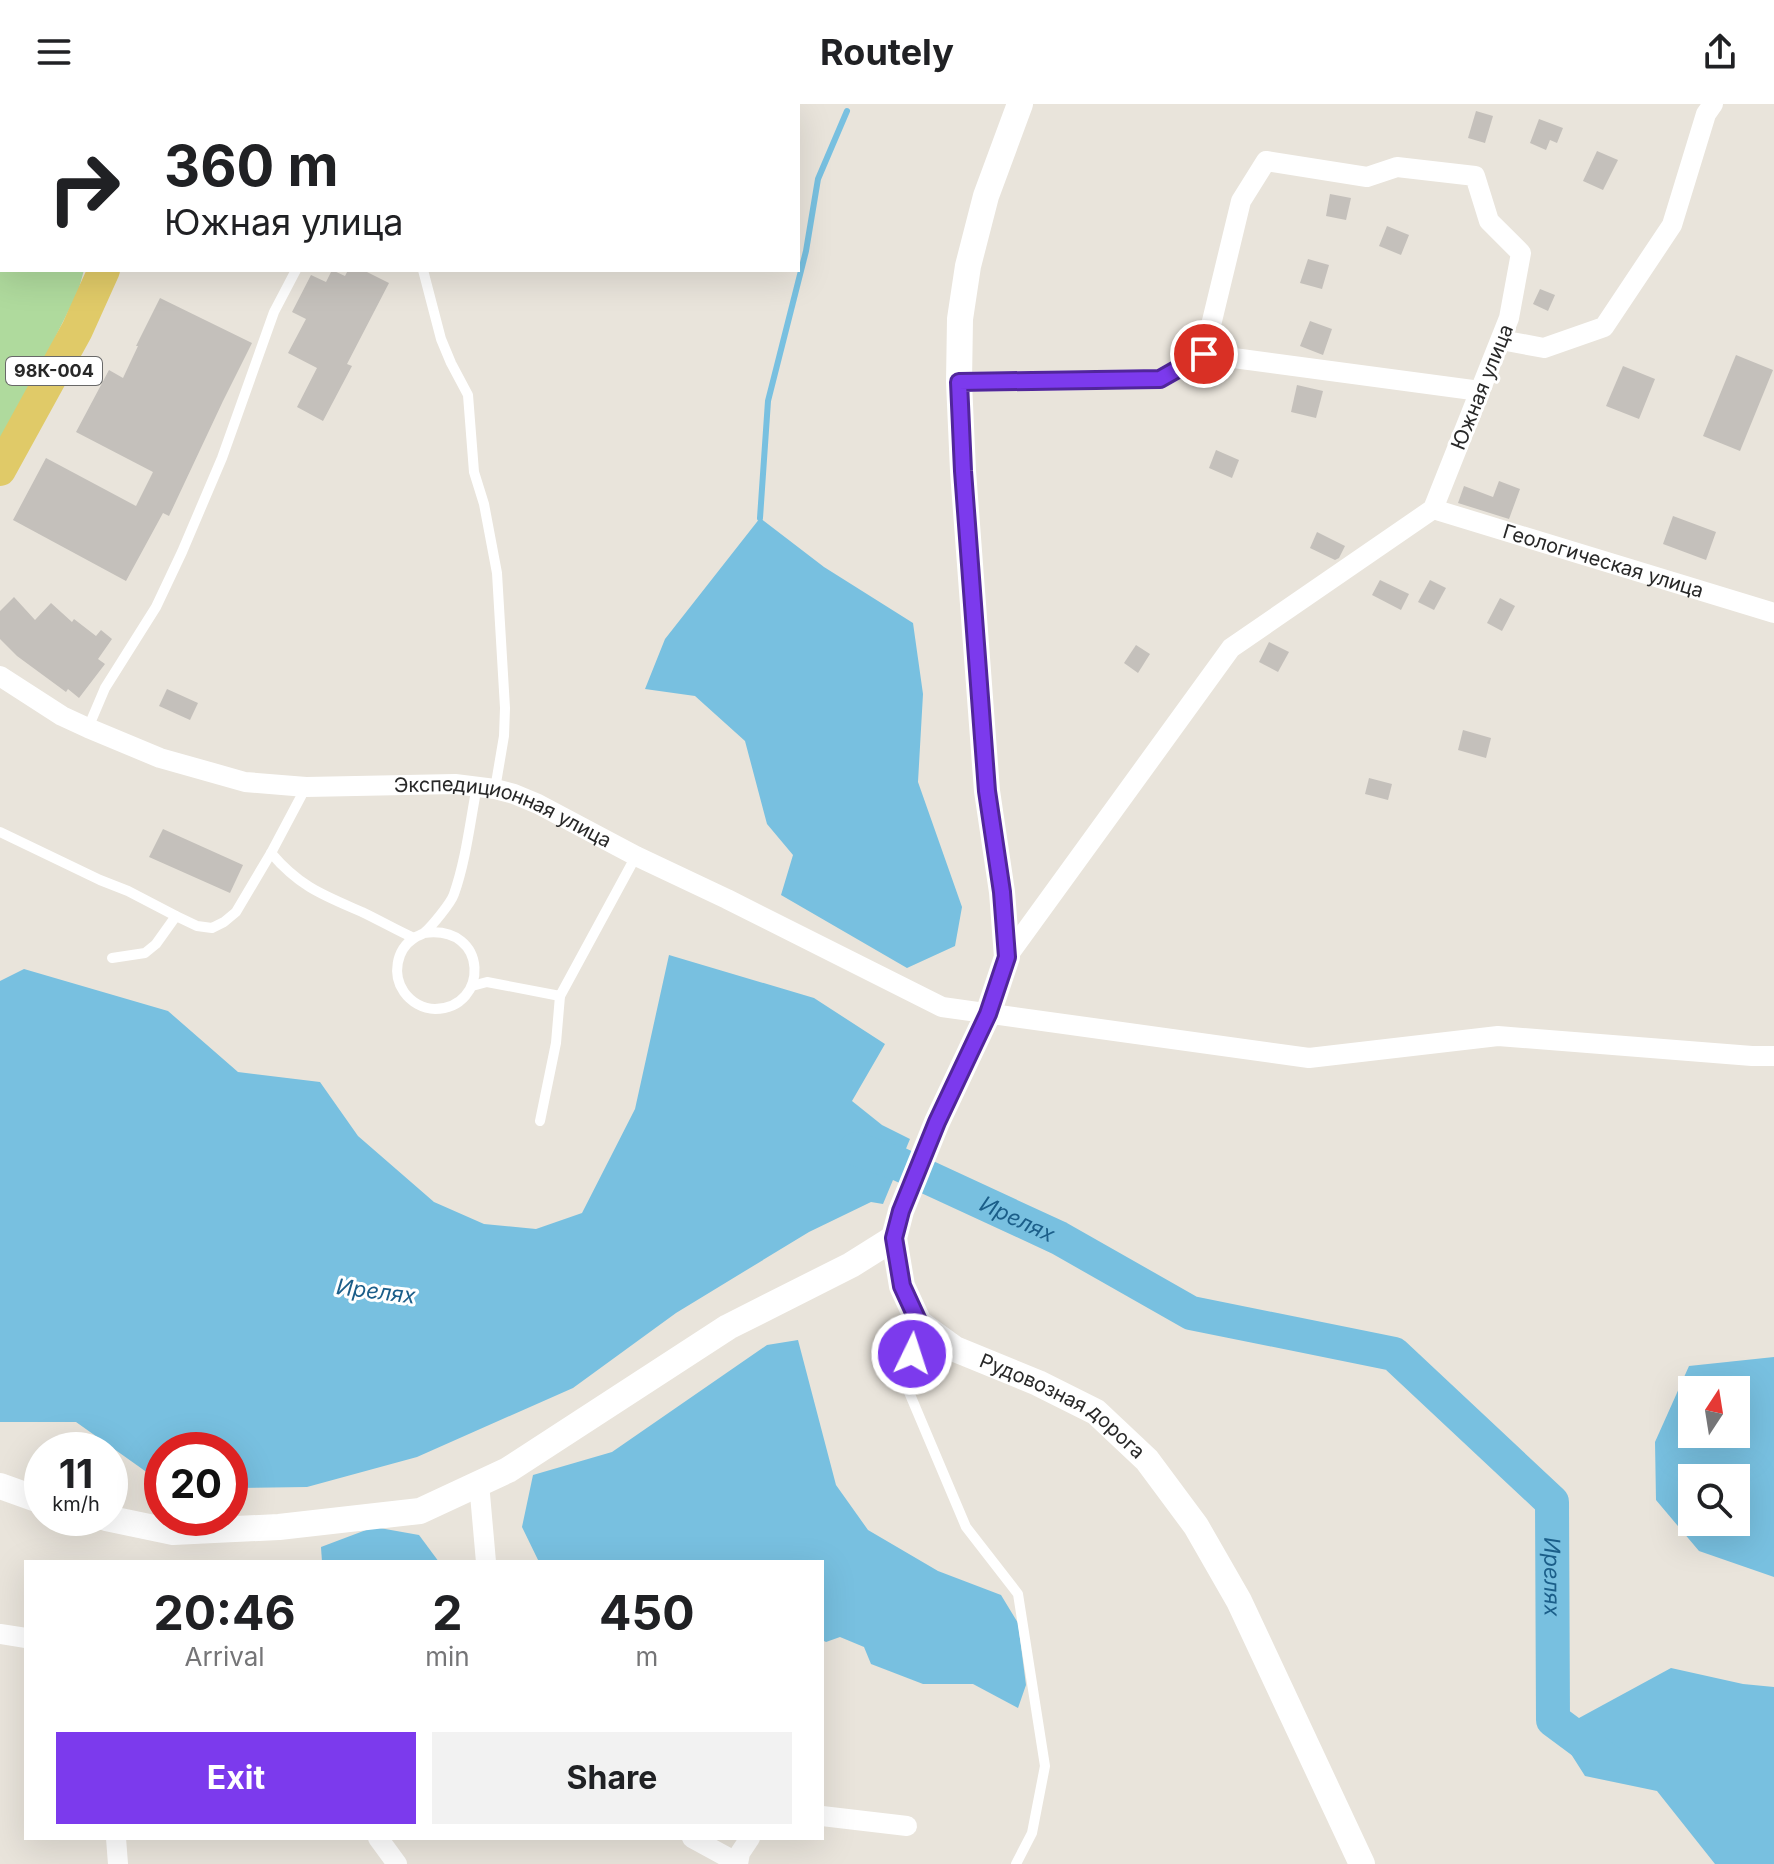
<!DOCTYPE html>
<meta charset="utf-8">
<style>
:root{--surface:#fff;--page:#f2f2f2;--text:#202124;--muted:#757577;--accent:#7c3aed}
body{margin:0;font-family:Inter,sans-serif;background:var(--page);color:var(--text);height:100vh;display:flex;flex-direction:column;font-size:30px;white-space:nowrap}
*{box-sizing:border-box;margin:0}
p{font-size:26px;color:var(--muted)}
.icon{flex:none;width:44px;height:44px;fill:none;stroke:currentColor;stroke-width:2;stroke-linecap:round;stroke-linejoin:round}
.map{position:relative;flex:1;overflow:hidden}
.side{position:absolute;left:24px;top:1456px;width:800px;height:280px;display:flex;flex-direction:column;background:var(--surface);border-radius:0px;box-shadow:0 8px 32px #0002}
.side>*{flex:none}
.hud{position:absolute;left:0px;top:0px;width:800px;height:168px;box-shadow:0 8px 32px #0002;background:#fff;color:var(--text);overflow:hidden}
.needle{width:52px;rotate:12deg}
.tools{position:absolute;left:1678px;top:1272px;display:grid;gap:16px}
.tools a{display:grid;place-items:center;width:72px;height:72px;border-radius:0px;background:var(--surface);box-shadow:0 8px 32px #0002;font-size:40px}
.speed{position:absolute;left:24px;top:1328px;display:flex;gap:16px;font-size:40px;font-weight:700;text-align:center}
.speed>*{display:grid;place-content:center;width:104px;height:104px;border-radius:50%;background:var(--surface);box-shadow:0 8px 32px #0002;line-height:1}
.speed small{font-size:20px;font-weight:400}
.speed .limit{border:12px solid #d22;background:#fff;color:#111}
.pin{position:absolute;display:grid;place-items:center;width:68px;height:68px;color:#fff;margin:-34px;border:4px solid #fff;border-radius:50%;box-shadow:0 2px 8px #0007}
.me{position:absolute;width:88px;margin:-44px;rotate:4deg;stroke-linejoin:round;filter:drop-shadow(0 0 6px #0008)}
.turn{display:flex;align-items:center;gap:28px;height:168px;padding:0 32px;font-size:36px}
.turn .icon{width:104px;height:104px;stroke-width:2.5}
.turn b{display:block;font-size:56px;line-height:68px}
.eta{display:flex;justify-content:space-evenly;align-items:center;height:136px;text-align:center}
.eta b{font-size:48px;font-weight:700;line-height:56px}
.cta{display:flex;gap:16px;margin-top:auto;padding:16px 32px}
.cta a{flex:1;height:92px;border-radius:0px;background:var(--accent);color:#fff;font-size:32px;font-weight:700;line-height:92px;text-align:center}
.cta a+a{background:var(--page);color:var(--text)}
header{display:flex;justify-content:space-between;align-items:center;height:104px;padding:0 32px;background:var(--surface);font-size:36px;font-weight:700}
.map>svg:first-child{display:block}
.green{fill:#afda9d}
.water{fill:#78c0e0;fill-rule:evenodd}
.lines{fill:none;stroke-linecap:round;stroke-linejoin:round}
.stream{stroke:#78c0e0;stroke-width:6}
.river{stroke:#78c0e0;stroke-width:34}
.building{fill:#c4c0bb}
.service{stroke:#fff;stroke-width:10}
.minor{stroke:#fff;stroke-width:20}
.tertiary{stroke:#fff;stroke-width:26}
.primary{stroke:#e0ca68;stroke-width:32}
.route-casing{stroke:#51269a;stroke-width:20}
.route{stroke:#7c3aed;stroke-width:14}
.labels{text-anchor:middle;stroke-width:6;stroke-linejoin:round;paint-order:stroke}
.shield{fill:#fff;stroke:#686868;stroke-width:2}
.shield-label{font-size:18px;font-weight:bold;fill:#282828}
.street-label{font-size:20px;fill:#282828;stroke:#fff}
.water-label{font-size:22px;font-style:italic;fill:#1b5e89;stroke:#fff}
</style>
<header><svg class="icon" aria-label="menu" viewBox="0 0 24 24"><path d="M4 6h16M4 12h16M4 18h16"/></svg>Routely<svg class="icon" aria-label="share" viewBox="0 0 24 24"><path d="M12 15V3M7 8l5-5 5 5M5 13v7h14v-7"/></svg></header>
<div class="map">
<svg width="1774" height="1760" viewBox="0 0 1774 1760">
<rect width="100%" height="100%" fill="#e9e4db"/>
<!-- green -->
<path class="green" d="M0,0H69L72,2H2V166H84L78,188L0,343Z"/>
<!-- water -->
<g class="water">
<path d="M760,414L824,463L913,519L923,590L918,678L962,803L955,842L907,864L781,791L793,751L767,720L745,637L695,592L645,585L665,535Z"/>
<path d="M669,851L814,894L885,940L852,997L882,1021L910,1035L883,1100L871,1098L809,1128L676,1209L573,1284L417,1353L307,1383L230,1384V1346H162V1379L76,1318H0V877L24,865L168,907L238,968L320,978L358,1032L434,1098L484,1120L536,1125L582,1109L635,1005Z"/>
<path d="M798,1236L836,1381L868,1426L938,1467L1001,1491L1018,1519L1026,1581L1018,1604L973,1580H923L871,1560L864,1543L840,1533L826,1538L822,1536V1458H539L522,1423L533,1371L612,1348L767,1241Z"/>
<path d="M1774,1253V1473L1699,1447L1656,1396L1655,1338L1689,1262ZM1736,1286V1330H1692V1286ZM1736,1374V1418H1692V1374Z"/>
<path d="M374,1423L419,1431L439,1458H322L321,1443Z"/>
<path d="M1671,1564L1743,1580L1774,1583V1760H1715L1657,1687L1585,1672L1571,1650L1579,1614Z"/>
</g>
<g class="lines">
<!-- stream -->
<path class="stream" d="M760,414L768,297L806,147L818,75L847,7"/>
<!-- river -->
<path class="river" id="s1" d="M856,1045L899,1060L1059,1134L1191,1209L1394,1250L1552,1398L1553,1616L1611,1659"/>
</g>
<!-- building -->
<g class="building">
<path d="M1476,7L1493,12L1485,39L1468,34Z"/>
<path d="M1539,15L1563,24L1557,39L1550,36L1546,46L1530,39Z"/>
<path d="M1597,47L1618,56L1603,86L1583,77Z"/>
<path d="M1330,90L1351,94L1346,116L1326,112Z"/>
<path d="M1387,122L1409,131L1401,151L1379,142Z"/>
<path d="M1308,155L1329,161L1322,185L1300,179Z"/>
<path d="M332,166L345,172L348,166H363L389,179L347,260L352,262L323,317L297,303L317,264L288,249L306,215L292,208L311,171L326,178Z"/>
<path d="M1540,185L1555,191L1548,207L1533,200Z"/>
<path d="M160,194L252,239L223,297L169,412L163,409L126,477L13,416L46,354L136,402L153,368L76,328L109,266L123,274L138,242H136Z"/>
<path d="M1310,217L1332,225L1323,251L1300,242Z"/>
<path d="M1736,251L1773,266L1740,347L1703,332Z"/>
<path d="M1623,262L1655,275L1639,315L1606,302Z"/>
<path d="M1297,281L1323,287L1316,314L1291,308Z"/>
<path d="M1216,346L1239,356L1232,374L1209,364Z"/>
<path d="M1499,377L1520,385L1509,415L1458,399L1464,382L1493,393Z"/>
<path d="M1673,412L1716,428L1706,456L1663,440Z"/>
<path d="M1317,428L1345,442L1339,454L1335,456L1310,444Z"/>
<path d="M1380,476L1409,490L1401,506L1372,491Z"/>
<path d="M1430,476L1446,484L1434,506L1418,498Z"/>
<path d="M14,493L35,516L51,499L72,518L74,515L96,532L101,526L112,535L98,555L105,560L79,594L68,585L66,588L17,552L0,535V507Z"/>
<path d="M1500,494L1515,502L1502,527L1487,519Z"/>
<path d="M1269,538L1289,548L1278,568L1259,558Z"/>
<path d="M1136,541L1150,550L1138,569L1124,559Z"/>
<path d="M167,585L198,599L190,616L159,602Z"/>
<path d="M1463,626L1491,634L1486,654L1458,646Z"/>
<path d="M1369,674L1392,680L1388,696L1365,690Z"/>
<path d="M163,725L243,761L230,789L149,753Z"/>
</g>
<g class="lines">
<!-- service -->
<g class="service">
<path d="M200,0L204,2"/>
<path d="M423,166L441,235L451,259L468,291L474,368L484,400L497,469L505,604L504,632L495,685"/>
<path d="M88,624L105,584L156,503L182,448L222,354L274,208L296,166"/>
<path d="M0,728L100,776L128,787L176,812L197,822L212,824L224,818L236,808L271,749L306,683"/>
<path d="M271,749C300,783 323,791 362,808C379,816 396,826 414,834"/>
<path d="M424,829C490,820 489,905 435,905C423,905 411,898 404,888C392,871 396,846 414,834C415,833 423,830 424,829C432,822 451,799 454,790C466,756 470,718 477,682"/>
<path d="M112,854L145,849L156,840L176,812"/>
<path d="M472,882L487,878L560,892L636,752"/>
<path d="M540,1017L556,939L560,892"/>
<path d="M918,1221L906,1281L966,1423L1018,1490L1045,1662L1032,1729L1016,1760"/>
</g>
<!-- minor -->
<g class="minor">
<path d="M1501,236L1544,244L1604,223L1672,121L1706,10L1713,0"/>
<path d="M1204,250L1480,287"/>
<path d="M959,278L1160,275L1204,250L1241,97L1266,57L1367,73L1397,63L1475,72L1489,117L1521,149L1509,214L1433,405L1231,544L1007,853"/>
<path id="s2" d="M1433,405L1774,509"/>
<path id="s3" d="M0,572L62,612L88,624L160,654L245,678L306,683L455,680L495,685L514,690L538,700L636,752L727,795L942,903L1309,954L1498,932L1752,952H1774"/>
<path d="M479,1379L486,1458"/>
<path d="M0,1530L26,1534"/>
<path d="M822,1712L907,1722"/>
<path d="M116,1734L118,1760"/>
<path d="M378,1734L397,1760"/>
<path d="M692,1734L738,1759"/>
<path d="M738,1760L740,1749L750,1734"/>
</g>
<!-- tertiary -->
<g class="tertiary">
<path id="s4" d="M1020,0L986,92L968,162L960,215L959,278L963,367L987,687L1002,788L1007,853L988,910L937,1018L901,1107L894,1134L902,1182L919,1219L955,1245L1038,1279L1096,1308L1147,1356L1196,1422L1239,1497L1362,1760"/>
<path d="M0,1382L42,1397"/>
<path d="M106,1414L173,1428L279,1423L420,1407L508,1366L728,1223L851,1161L894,1134"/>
</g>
<!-- primary -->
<g class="primary">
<path d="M99,0L100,2"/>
<path d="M0,366L77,226L104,166"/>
</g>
</g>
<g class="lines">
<!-- route casing -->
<g class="route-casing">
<path id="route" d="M912,1250L919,1219L902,1182L894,1134L901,1107L937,1018L988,910L1007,853L1002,788L987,687L963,367L959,278L1160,275L1204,250"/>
</g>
<!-- route -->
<use href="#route" class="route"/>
</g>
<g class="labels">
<!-- shield labels -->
<rect class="shield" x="6" y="253" width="96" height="28" rx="6"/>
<g class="shield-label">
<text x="54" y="273">98К-004</text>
</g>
<!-- street labels -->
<g class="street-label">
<text transform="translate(1482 283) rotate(-68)" y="7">Южная улица</text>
<text dy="7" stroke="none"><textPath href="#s2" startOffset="178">Геологическая улица</textPath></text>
<text dy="7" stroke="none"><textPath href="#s3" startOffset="532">Экспедиционная улица</textPath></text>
<text dy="7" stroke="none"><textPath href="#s4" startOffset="1424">Рудовозная дорога</textPath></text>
</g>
<!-- water labels -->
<g class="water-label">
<text dy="8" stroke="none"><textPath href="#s1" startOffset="176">Ирелях</textPath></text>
<text transform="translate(376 1187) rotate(7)" y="8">Ирелях</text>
<text dy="8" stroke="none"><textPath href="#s1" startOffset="872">Ирелях</textPath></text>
</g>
</g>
</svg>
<div class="tools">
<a><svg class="needle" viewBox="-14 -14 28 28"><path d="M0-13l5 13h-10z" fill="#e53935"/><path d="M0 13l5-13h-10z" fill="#757577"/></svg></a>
<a><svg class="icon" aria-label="search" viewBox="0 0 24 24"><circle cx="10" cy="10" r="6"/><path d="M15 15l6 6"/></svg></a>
</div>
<div class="speed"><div>11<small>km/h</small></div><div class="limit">20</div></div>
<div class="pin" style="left:1204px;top:250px;background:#d93025"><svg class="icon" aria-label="arrive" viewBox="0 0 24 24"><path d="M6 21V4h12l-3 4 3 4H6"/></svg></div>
<svg class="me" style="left:912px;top:1250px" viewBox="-20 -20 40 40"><circle r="17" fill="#7c3aed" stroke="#fff" stroke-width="3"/><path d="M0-11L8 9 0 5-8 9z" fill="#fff"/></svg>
<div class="hud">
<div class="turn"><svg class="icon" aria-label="right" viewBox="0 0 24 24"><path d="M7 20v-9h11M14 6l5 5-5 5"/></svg><div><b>360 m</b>Южная улица</div></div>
</div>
<section class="side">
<div class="eta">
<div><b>20:46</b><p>Arrival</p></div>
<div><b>2</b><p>min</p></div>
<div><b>450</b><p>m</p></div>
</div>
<div class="cta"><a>Exit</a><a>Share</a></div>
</section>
</div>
